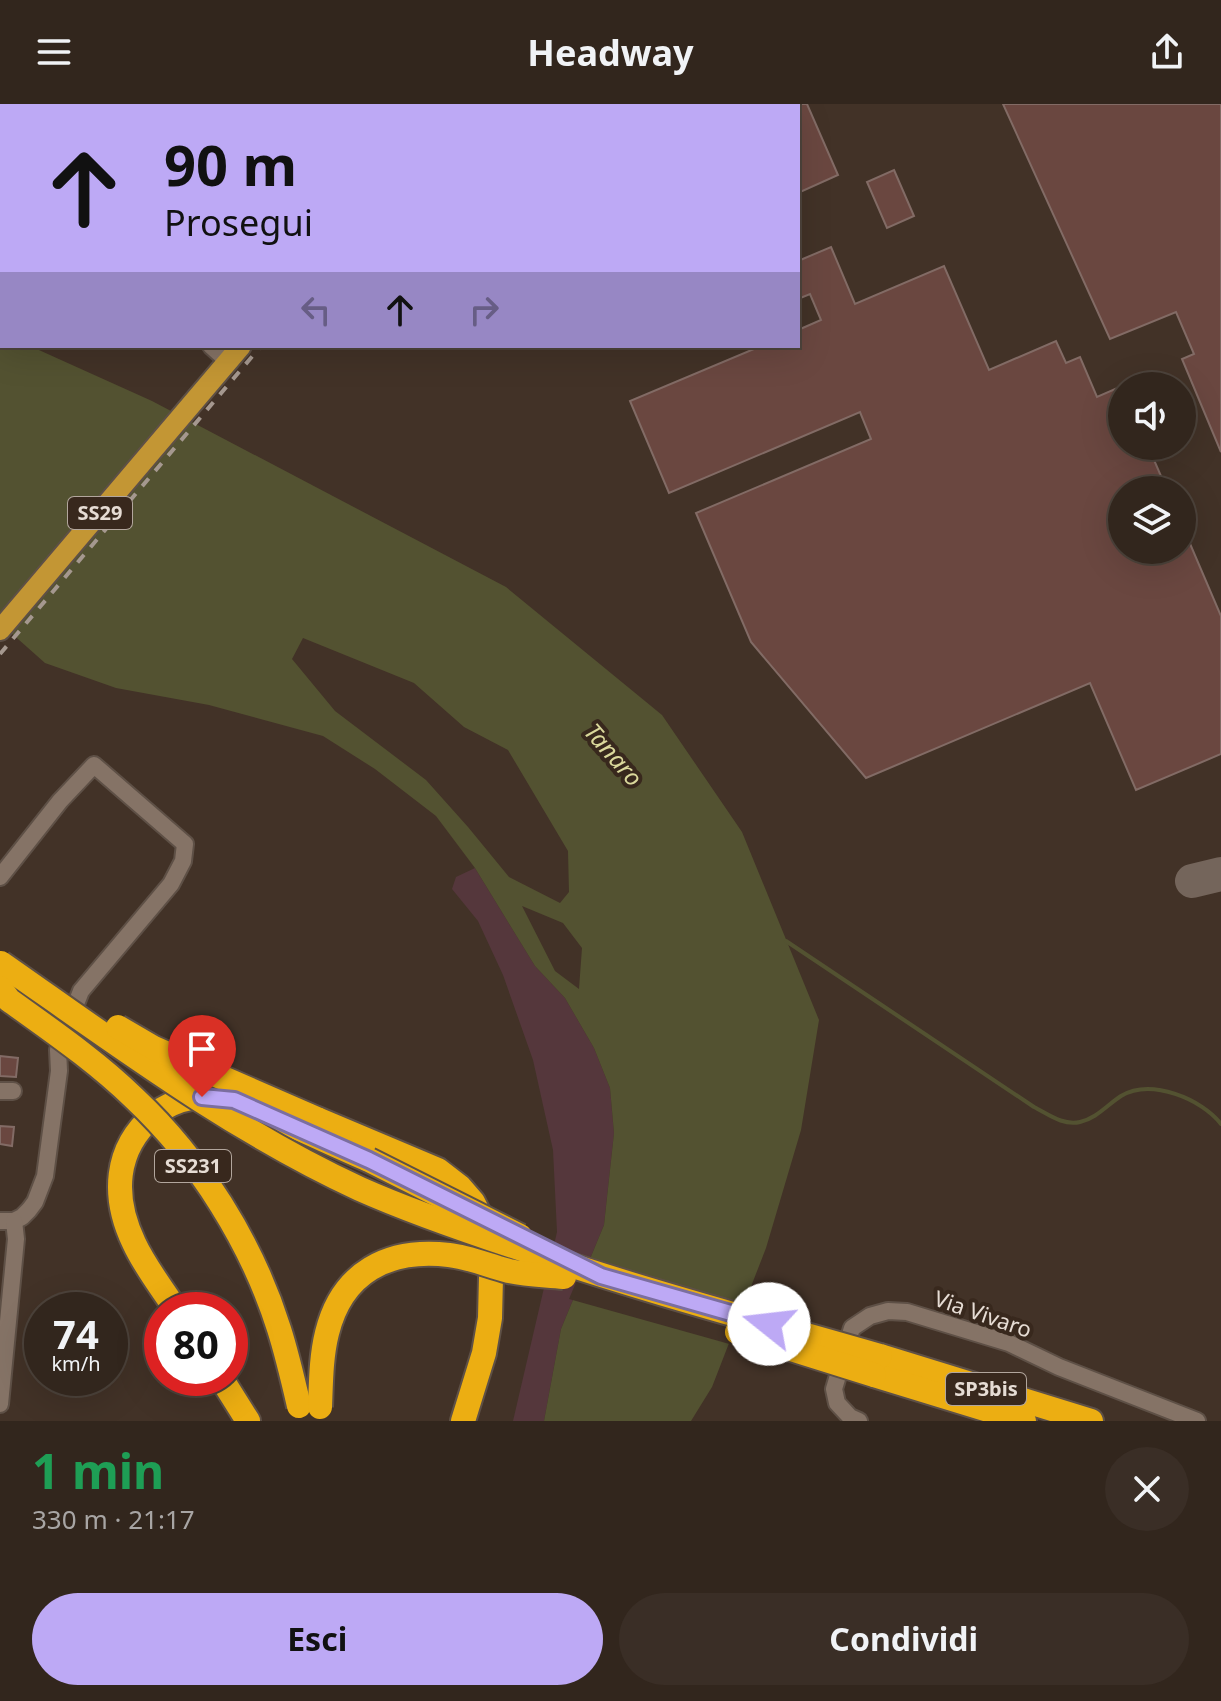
<!DOCTYPE html>
<html lang="it">
<meta charset="utf-8">
<style>
:root{--surface:#32261d;--page:#3a2e26;--text:#f1f3f6;--muted:#a8a5a4;--line:#4d433b;--accent:#bda9f5}
body{margin:0;font-family:"Noto Sans",sans-serif;background:var(--page);color:var(--text);height:100vh;display:flex;flex-direction:column;font-size:30px;white-space:nowrap}
*{box-sizing:border-box;margin:0}
p{font-size:26px;color:var(--muted)}
.icon{flex:none;width:44px;height:44px;fill:none;stroke:currentColor;stroke-width:2;stroke-linecap:round;stroke-linejoin:round}
.map{position:relative;height:1317px;overflow:hidden}
.side{display:flex;flex-direction:column;background:var(--surface);flex:1}
.side>*{flex:none}
.guide{position:absolute;left:0px;top:0px;width:800px;height:244px;box-shadow:0 8px 32px #0002,0 0 0 2px var(--line);background:#bda9f5;color:#111;overflow:hidden}
.fabs{position:absolute;left:1108px;top:268px;display:grid;gap:16px}
.fabs a{display:grid;place-items:center;width:88px;height:88px;border-radius:50%;background:var(--surface);box-shadow:0 8px 32px #0002,0 0 0 2px var(--line);font-size:40px}
.speed{position:absolute;left:24px;top:1188px;display:flex;gap:16px;font-size:40px;font-weight:700;text-align:center}
.speed>*{display:grid;place-content:center;width:104px;height:104px;border-radius:50%;background:var(--surface);box-shadow:0 8px 32px #0002,0 0 0 2px var(--line);line-height:1}
.speed small{font-size:20px;font-weight:400}
.speed .limit{border:12px solid #d22;background:#fff;color:#111}
.pin{position:absolute;display:grid;place-items:center;width:68px;height:68px;color:#fff;margin:-82px -34px;border-radius:50% 50% 50% 0;rotate:-45deg;box-shadow:0 0 8px #0007}
.pin .icon{rotate:45deg}
.me{position:absolute;width:88px;margin:-44px;rotate:286deg;stroke-linejoin:round;filter:drop-shadow(0 0 6px #0008)}
.turn{display:flex;align-items:center;gap:28px;height:168px;padding:0 32px;font-size:36px}
.turn .icon{width:104px;height:104px;stroke-width:2.5}
.turn b{display:block;font-size:56px;line-height:68px}
.lanes{display:flex;align-items:center;height:76px;padding:0 32px;background:#0003;justify-content:center;gap:40px;direction:ltr}
.lanes .off{opacity:.35}
.round{display:grid;place-items:center;flex:none;width:84px;height:84px;border-radius:42px;background:var(--page)}
.summary{display:flex;align-items:center;justify-content:space-between;height:136px;padding:0 32px}
h1{font-size:48px;font-weight:700;line-height:60px;color:#1e9e55}
.button{display:flex;gap:16px;margin-top:auto;padding:16px 32px}
.button a{flex:1;height:92px;border-radius:48px;background:var(--accent);color:#111;font-size:32px;font-weight:700;line-height:92px;text-align:center}
.button a+a{background:var(--page);color:var(--text)}
header{display:flex;justify-content:space-between;align-items:center;height:104px;padding:0 32px;background:var(--surface);font-size:36px;font-weight:700}
.map>svg:first-child{display:block}
.green{fill:#55373c}
.water{fill:#535231;fill-rule:evenodd}
.pier{fill:#423227}
.lines{fill:none;stroke-linecap:round;stroke-linejoin:round}
.stream{stroke:#535231;stroke-width:4}
.taxiway{stroke:#74655b;stroke-width:34}
.building{fill:#6a4740;stroke:#826b65;stroke-width:2}
.minor-casing{stroke:#5e5046;stroke-width:20}
.major-casing{stroke:#5e5046;stroke-width:24}
.highway-casing{stroke:#5e5046;stroke-width:28}
.minor{stroke:#857366;stroke-width:16}
.major{stroke:#c39634;stroke-width:20}
.highway{stroke:#ecae12;stroke-width:24}
.rail{stroke:#a5988f;stroke-width:4;stroke-dasharray:10 10;stroke-linecap:butt}
.highway-bridge-casing{stroke:#5e5046;stroke-width:28;stroke-linecap:butt}
.highway-bridge{stroke:#ecae12;stroke-width:24}
.route-casing{stroke:#7b6e9f;stroke-width:20}
.route{stroke:#bda9f5;stroke-width:14}
.labels{text-anchor:middle;stroke-width:8;stroke-linejoin:round;paint-order:stroke}
.shield{fill:#38281d;stroke:#b2a69d;stroke-width:2}
.shield-label{font-size:20px;font-weight:bold;fill:#e6dcd4}
.street-label{font-size:22px;fill:#e6dcd4;stroke:#38281d}
.water-label{font-size:24px;font-style:italic;fill:#dad89b;stroke:#38281d}
</style>
<header><svg class="icon" aria-label="menu" viewBox="0 0 24 24"><path d="M4 6h16M4 12h16M4 18h16"/></svg>Headway<svg class="icon" aria-label="share" viewBox="0 0 24 24"><path d="M12 15V3M7 8l5-5 5 5M5 13v7h14v-7"/></svg></header>
<div class="map">
<svg width="1221" height="1317" viewBox="0 0 1221 1317">
<rect width="100%" height="100%" fill="#423227"/>
<!-- green -->
<path class="green" d="M475,764L535,862L565,894L594,944L610,984L614,1029L604,1121L561,1225L544,1317H513L557,1128L553,1046L533,956L503,871L478,817L452,785L456,773Z"/>
<!-- water -->
<path class="water" d="M0,229L2,230V242H30L152,297L506,483L662,611L742,728L819,916L801,1026L766,1144L712,1283L691,1317H544L561,1225L604,1121L614,1029L610,984L594,944L565,894L535,862L475,764L436,712L375,665L323,632L209,601L116,584L45,559L0,519ZM303,534L414,579L464,623L508,646L568,747L569,788L560,799L509,773L468,723L426,676L335,607L292,555ZM522,802L563,819L582,844L579,885L555,867Z"/>
<!-- pier -->
<path class="pier" d="M586,1155L747,1204L733,1241L569,1195Z"/>
<g class="lines">
<!-- stream -->
<path class="stream" d="M786,837L1034,1003C1048,1010 1063,1022 1080,1018C1097,1014 1107,1001 1121,992C1151,974 1202,995 1221,1020"/>
<!-- taxiway -->
<path class="taxiway" d="M1192,777L1221,770"/>
</g>
<!-- building -->
<g class="building">
<path d="M798,0H807L838,71L798,89Z"/>
<path d="M1003,0H1221V348L1182,255L1194,250L1176,208L1110,235Z"/>
<path d="M894,66L914,112L887,124L867,78Z"/>
<path d="M831,143L855,200L944,162L989,266L1056,237L1066,259L1080,253L1097,293L1122,282V342H1148L1167,386H1122V446H1182V421L1221,512V650L1136,686L1090,579L866,674L751,538L696,409L871,335L860,308L669,389L630,297L761,242H798V226L821,216L810,190L798,195V157Z"/>
<path d="M0,952L18,954L16,973L0,972Z"/>
<path d="M0,1022L14,1023L12,1042L0,1040Z"/>
</g>
<g class="lines">
<!-- minor casing -->
<g class="minor-casing">
<g id="minor">
<path d="M150,0L156,2"/>
<path d="M191,0L192,2"/>
<path d="M506,2L508,0"/>
<path d="M211,242L221,251"/>
<path d="M0,773L60,697L94,661L185,740L183,757L171,780L81,887L58,946L59,967L45,1072L35,1098L29,1106L22,1113L14,1117H0"/>
<path d="M0,987H13"/>
<path d="M0,1300L16,1135L14,1117"/>
<path d="M859,1317L850,1313L837,1299L834,1285L852,1224L870,1212L888,1207L907,1208L1009,1239L1059,1263L1197,1317"/>
</g>
</g>
<!-- major casing -->
<g class="major-casing">
<g id="major">
<path d="M214,0V2"/>
<path d="M405,2L407,0"/>
<path d="M0,526L241,242"/>
</g>
</g>
<!-- highway casing -->
<g class="highway-casing">
<g id="highway">
<path d="M317,1015L438,1066L460,1083L473,1098L486,1124L491,1173L490,1214L484,1249L463,1317"/>
<path d="M176,1206C162,1184 145,1163 134,1139C112,1093 114,1045 154,1011C176,993 207,988 235,996C250,1000 265,1010 279,1016C309,1029 339,1043 369,1056"/>
<path d="M880,1252L1091,1317"/>
<path d="M874,1271L1024,1317"/>
<path d="M221,1274L248,1317"/>
</g>
</g>
<!-- minor -->
<use href="#minor" class="minor"/>
<!-- major -->
<use href="#major" class="major"/>
<!-- highway -->
<use href="#highway" class="highway"/>
<!-- rail -->
<g class="rail">
<path d="M465,2L466,0"/>
<path d="M0,550L261,242"/>
</g>
<!-- highway-bridge casing -->
<g class="highway-bridge-casing">
<g id="highway-bridge">
<path d="M1,859C117,940 232,1026 360,1085C414,1109 470,1128 525,1146C642,1186 762,1218 880,1252"/>
<path d="M0,884L9,896C52,927 96,957 134,994C200,1056 252,1139 279,1225C287,1250 293,1276 299,1302"/>
<path d="M118,923L154,944L317,1015"/>
<path d="M369,1056L520,1132"/>
<path d="M737,1228L874,1271"/>
<path d="M320,1303C321,1278 321,1253 327,1229C342,1168 388,1144 449,1151C469,1153 489,1162 509,1167C527,1171 546,1171 564,1173"/>
</g>
</g>
<!-- highway-bridge -->
<use href="#highway-bridge" class="highway-bridge"/>
</g>
<g class="lines">
<!-- route casing -->
<g class="route-casing">
<path id="route" d="M202,993L234,996L369,1056L601,1172L769,1220"/>
</g>
<!-- route -->
<use href="#route" class="route"/>
</g>
<g class="labels">
<!-- shield labels -->
<g class="shield">
<rect x="68" y="393" width="64" height="32" rx="6"/>
<rect x="155" y="1046" width="76" height="32" rx="6"/>
<rect x="946" y="1269" width="80" height="32" rx="6"/>
</g>
<g class="shield-label">
<text x="100" y="416">SS29</text>
<text x="193" y="1069">SS231</text>
<text x="986" y="1292">SP3bis</text>
</g>
<!-- street labels -->
<g class="street-label">
<text transform="translate(983 1210) rotate(19)" y="8">Via Vivaro</text>
</g>
<!-- water labels -->
<g class="water-label">
<text transform="translate(613 651) rotate(49)" y="8">Tanaro</text>
</g>
</g>
</svg>
<div class="fabs">
<a><svg class="icon" aria-label="sound" viewBox="0 0 24 24"><path d="M4 9h4l5-4v14l-5-4H4zM17 9q2 3 0 6"/></svg></a>
<a><svg class="icon" aria-label="layers" viewBox="0 0 24 24"><path d="M12 4l9 5-9 5-9-5zM3 14l9 5 9-5"/></svg></a>
</div>
<div class="speed"><div>74<small>km/h</small></div><div class="limit">80</div></div>
<div class="pin" style="left:202px;top:993px;background:#d93025"><svg class="icon" aria-label="arrive" viewBox="0 0 24 24"><path d="M6 21V4h12l-3 4 3 4H6"/></svg></div>
<svg class="me" style="left:769px;top:1220px" viewBox="-20 -20 40 40"><circle r="19" fill="#fff"/><path d="M0-13L10 11 0 6-10 11z" fill="#bda9f5"/></svg>
<div class="guide">
<div class="turn"><svg class="icon" aria-label="ahead" viewBox="0 0 24 24"><path d="M12 20V5M6 11l6-6 6 6"/></svg><div><b>90 m</b>Prosegui</div></div>
<div class="lanes"><svg class="icon off" aria-label="left" viewBox="0 0 24 24"><path d="M17 20v-9H6M10 6l-5 5 5 5"/></svg><svg class="icon" aria-label="ahead" viewBox="0 0 24 24"><path d="M12 20V5M6 11l6-6 6 6"/></svg><svg class="icon off" aria-label="right" viewBox="0 0 24 24"><path d="M7 20v-9h11M14 6l5 5-5 5"/></svg></div>
</div>
</div>
<section class="side">
<div class="summary"><div><h1>1 min</h1><p>330 m · 21:17</p></div><a class="round"><svg class="icon" aria-label="close" viewBox="0 0 24 24"><path d="M6 6l12 12M18 6L6 18"/></svg></a></div>
<div class="button"><a>Esci</a><a>Condividi</a></div>
</section>
